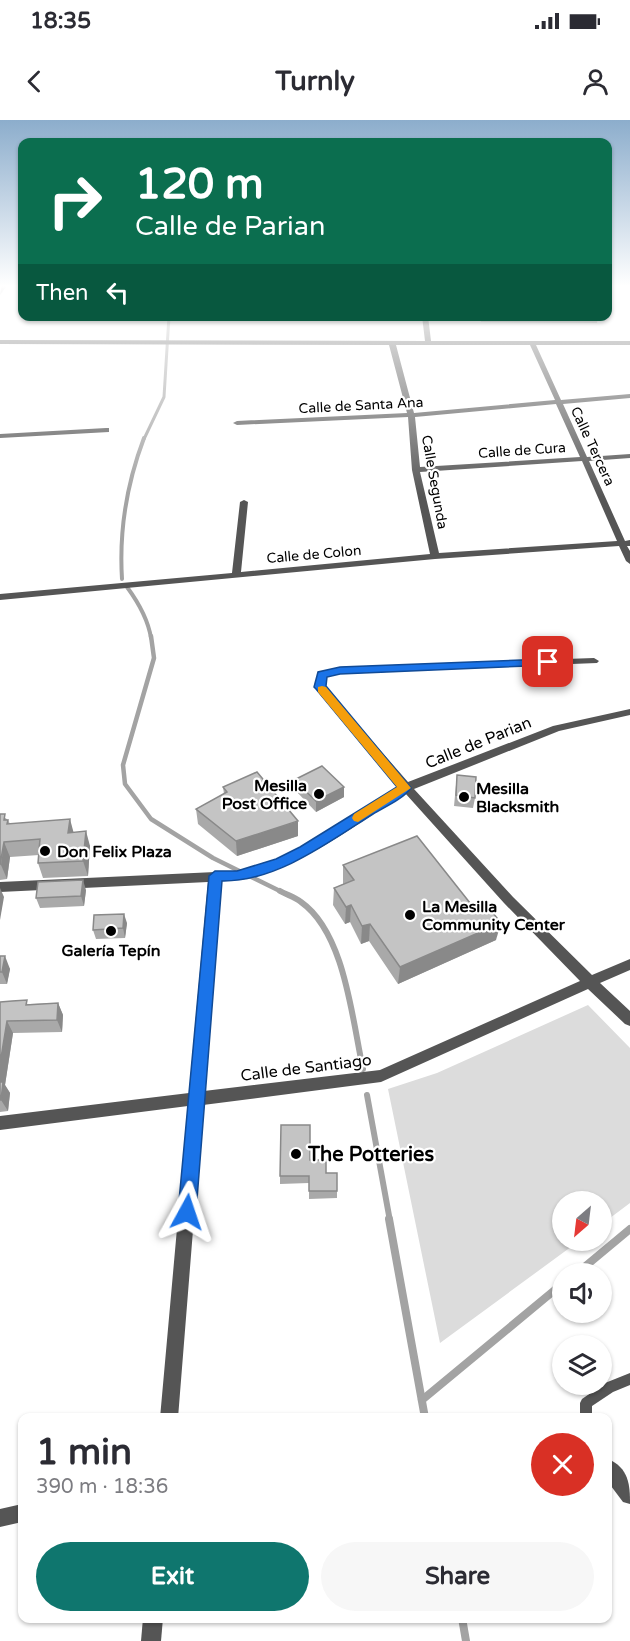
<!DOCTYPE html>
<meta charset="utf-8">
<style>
:root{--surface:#fff;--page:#f7f7f7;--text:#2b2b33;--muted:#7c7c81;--accent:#0f766e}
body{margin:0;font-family:"Varela Round",sans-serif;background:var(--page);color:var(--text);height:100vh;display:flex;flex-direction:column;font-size:22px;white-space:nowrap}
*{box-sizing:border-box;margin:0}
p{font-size:20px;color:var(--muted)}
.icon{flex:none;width:33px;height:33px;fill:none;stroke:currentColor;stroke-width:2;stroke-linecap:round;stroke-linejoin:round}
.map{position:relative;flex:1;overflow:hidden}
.sheet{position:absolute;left:18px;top:1293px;width:594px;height:210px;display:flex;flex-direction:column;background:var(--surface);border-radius:12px;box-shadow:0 2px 4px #0004}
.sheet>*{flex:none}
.banner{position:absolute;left:18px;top:18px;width:594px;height:183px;border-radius:12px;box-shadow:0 2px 4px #0004;background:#0b6e4f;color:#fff;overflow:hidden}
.needle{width:39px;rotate:208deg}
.controls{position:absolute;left:552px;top:1071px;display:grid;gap:12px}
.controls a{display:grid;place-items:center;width:60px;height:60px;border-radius:50%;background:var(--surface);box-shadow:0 2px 4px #0004;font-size:30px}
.pin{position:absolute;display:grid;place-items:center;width:51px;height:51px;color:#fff;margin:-26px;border-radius:12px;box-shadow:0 3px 9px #0006}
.me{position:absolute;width:66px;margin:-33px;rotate:5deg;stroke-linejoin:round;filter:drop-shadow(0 0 4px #0008)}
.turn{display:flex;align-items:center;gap:21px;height:126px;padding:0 18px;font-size:27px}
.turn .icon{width:78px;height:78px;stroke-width:2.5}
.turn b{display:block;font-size:42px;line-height:51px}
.then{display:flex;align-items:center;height:57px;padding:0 18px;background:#0003;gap:12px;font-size:22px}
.round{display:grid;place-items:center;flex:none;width:63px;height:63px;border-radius:32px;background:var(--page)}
.headline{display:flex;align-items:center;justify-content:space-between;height:102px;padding:0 18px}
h1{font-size:36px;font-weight:700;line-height:45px}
.action{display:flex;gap:12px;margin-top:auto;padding:12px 18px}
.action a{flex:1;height:69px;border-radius:36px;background:var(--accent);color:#fff;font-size:24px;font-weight:700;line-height:69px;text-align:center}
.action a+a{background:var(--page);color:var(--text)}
.status{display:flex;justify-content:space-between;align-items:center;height:42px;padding:0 30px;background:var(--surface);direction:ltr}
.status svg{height:16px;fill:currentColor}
header{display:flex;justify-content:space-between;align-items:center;height:78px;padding:0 18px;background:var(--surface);font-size:27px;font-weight:700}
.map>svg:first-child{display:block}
.green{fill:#dcdcdc}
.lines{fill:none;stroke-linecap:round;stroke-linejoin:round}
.stream-far4{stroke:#a3a3a3;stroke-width:3}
.stream-far3{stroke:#a3a3a3;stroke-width:4}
.stream-far2{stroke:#a3a3a3;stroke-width:4.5}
.stream-far1{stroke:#a3a3a3;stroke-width:6}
.stream{stroke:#a3a3a3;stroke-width:8}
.service{fill:#555;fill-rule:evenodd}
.minor{fill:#555;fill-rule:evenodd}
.wall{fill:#a9a9a9}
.shaded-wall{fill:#898989}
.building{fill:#c4c4c4;stroke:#898989;stroke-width:1.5}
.route{fill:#1a73e8;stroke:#114b97;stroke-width:1.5}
.slow{fill:#f59e0b}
.poi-dot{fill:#000;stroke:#fff;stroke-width:2}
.labels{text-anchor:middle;stroke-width:4.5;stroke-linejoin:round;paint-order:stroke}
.far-street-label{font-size:14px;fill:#000;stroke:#fff}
.street-label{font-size:16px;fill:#000;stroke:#fff}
.poi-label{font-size:16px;font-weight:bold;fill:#000;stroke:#fff;text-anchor:start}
.near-poi-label{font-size:20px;font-weight:bold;fill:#000;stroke:#fff;text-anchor:start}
</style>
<div class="status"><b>18:35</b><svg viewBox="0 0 49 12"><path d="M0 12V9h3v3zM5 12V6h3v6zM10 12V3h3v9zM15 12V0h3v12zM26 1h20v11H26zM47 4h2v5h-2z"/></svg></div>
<header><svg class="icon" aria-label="back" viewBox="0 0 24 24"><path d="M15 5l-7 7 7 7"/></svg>Turnly<svg class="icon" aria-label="person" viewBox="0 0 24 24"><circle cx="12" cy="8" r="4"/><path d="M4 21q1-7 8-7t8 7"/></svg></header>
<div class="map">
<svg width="630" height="1521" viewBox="0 0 630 1521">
<rect width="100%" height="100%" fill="#fff"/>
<!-- green -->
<path class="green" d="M588,885L630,928V1083L602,1104V1082H562V1120L579,1121L440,1223L388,969L437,953Z"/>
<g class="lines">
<!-- stream-far4 -->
<path class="stream-far4" d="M144,319L164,277L169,196"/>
<!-- stream-far3 -->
<g class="stream-far3">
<path d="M122,459C119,411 127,363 144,318"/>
<path d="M127,467C138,482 148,499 151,518"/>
</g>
<!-- stream-far2 -->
<path class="stream-far2" d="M151,516L154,538L123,645L125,664L151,699L213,738L284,773"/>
<!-- stream-far1 -->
<g class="stream-far1">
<path d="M280,771C287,775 295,777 301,782C345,813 352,899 363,949"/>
<path d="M367,975L390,1101"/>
</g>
<!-- stream -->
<g class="stream">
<path d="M389,1099L425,1298"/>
<path d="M576,1154L630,1109"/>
<path d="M422,1280L562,1164"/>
<path d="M462,1498L466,1521"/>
</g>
<!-- service -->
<path class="service" d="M630,1253V1265L613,1272L592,1286V1298H580V1283L582,1279L605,1263Z"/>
<!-- minor -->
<g class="minor">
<path d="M2,164H8L0,175Z"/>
<path d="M422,196H428L431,221H630V225H536L561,280L630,274V278L563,284L587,337L630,334V338L589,341L625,421L630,420V426H627L630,431V444L626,441L619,426L435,439L0,480V474L232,453L240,382L244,380L248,382L241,452L430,434L412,350L408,297L237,305L233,303L237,301L407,293L389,225L0,224V220L425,221ZM396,225H530L555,280L414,293ZM556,284L580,337L420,347L415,297ZM582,341L617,421L439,433L420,352Z"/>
<path d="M106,308H109V312L0,318V314Z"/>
<path d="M594,538L599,541L597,543L340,553L327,557L325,567L408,662L553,606L630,589V595L559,611L414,669L513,777L592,855L630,839V850L600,863L630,891V906L625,904L588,869L381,962L203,985L178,1298H160L188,986L0,1010V996L189,973L208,762L0,772V762L237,751L277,739L301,728L399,667L316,569L315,567L319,553L340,547ZM405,673L504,783L580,861L380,950L204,971L221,761C289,758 349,709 405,673Z"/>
<path d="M608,1339C629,1348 630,1365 630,1384L623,1382L608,1362Z"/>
<path d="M22,1384V1402L0,1407V1389Z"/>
<path d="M143,1498H163L161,1521H141Z"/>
</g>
</g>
<!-- wall -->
<g class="wall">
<path d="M479,196H598L597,203L481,202Z"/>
<path d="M457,655L475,678L473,688L454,686Z"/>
<path d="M294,660L344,677L316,692L295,670Z"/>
<path d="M223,667L298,716L237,736L198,704L196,689L224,674Z"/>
<path d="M0,694L8,700L10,704L74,712L90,726L88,756L43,758L38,743L39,735L10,737L7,759L0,760Z"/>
<path d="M343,745L496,820L398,864L369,821L361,824L350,802L345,804L333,785L334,768L343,764Z"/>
<path d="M86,770L84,786L40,788L36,778Z"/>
<path d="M127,803L125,818L96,819L93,810Z"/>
<path d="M0,836L10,849L7,864H0Z"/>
<path d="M0,882L29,884L58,883L63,895L62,912L13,913L5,965L10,973L8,991L0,992Z"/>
<path d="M310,1040L326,1053L337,1071V1078L309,1079V1063L280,1064V1056Z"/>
</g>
<!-- shaded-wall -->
<g class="shaded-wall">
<path d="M344,667V677L316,692V681Z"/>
<path d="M70,699L74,714L68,713Z"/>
<path d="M298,701V716L237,736L236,721Z"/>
<path d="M86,711L90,726L88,756L83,741Z"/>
<path d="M4,722L10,737L7,759L1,745Z"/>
<path d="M83,760L86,770L84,786L81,776Z"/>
<path d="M0,768L4,777L0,800Z"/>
<path d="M351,785L350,802L345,804L346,787Z"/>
<path d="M124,794L127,803L125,818L123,808Z"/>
<path d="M501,803L496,820L398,864L400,847Z"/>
<path d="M370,804L369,821L361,824L362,806Z"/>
<path d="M5,836L10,849L7,864L2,852Z"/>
<path d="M58,883L63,895L62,912L57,900Z"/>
<path d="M7,901L13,913L5,965L10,973L8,991L1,980L0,967V944Z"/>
</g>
<!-- building -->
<g class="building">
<path d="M322,646L344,667L316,681L294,660Z"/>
<path d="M257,652L298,701L236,721L196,689L227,672L223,667Z"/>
<path d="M457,655L476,657L475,678L456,675Z"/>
<path d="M0,694H5L4,700H8L7,704L70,699L68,713L86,711L83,741L38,743L40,719L4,722L0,745Z"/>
<path d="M417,716L474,788L485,783L501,803L400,847L370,804L362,806L351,785L346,787L334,768L354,760L343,745Z"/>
<path d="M83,760L81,776L36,778L38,762Z"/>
<path d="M124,794L123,808L93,810L94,795Z"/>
<path d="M0,836H5L2,852H0Z"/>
<path d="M27,880L26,885L58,883L57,900L7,901L0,944V882L12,881Z"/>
<path d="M0,962H3L1,980H0Z"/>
<path d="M281,1005H310V1040H326V1053H337V1071H309V1056H280Z"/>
</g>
<!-- sky -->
<linearGradient id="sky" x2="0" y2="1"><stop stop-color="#8cadcc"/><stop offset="0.44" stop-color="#fff"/><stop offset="1" stop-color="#fff" stop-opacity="0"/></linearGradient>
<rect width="630" height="377" fill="url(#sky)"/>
<!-- route -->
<path class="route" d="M548,539L553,542L552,545L340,554L327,557L326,566L411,668C403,679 385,687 373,694C329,722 276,762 222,761L196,1092L193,1099L187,1101L181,1099L178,1092L209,756L215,751H237L276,739L300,727L397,667L316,569L314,567L318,552L340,547Z"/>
<!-- slow -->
<path class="slow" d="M322,566L326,567L411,668L358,702L354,701L352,698L354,694L397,667L318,572V567Z"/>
<!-- markers -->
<g class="poi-dot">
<circle cx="319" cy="674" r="6"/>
<circle cx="464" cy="677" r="6"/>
<circle cx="45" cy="731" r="6"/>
<circle cx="410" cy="795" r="6"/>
<circle cx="111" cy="811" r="6"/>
<circle cx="296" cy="1034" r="6"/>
</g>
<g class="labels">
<!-- far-street labels -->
<g class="far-street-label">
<text transform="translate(361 285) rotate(-3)" y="5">Calle de Santa Ana</text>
<text transform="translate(593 326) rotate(65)" y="5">Calle Tercera</text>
<text transform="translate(522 330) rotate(-4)" y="5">Calle de Cura</text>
<text transform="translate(435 362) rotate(80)" y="5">Calle Segunda</text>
<text transform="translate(314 434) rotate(-5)" y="5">Calle de Colon</text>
</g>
<!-- street labels -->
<g class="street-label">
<text transform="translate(478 622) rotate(-22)" y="6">Calle de Parian</text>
<text transform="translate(306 947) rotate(-7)" y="6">Calle de Santiago</text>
</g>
<!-- poi labels -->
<g class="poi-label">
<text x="307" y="671" text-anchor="end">Mesilla<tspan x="307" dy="18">Post Office</tspan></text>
<text x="476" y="674">Mesilla<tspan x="476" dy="18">Blacksmith</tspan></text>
<text x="57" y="737">Don Felix Plaza</text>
<text x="422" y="792">La Mesilla<tspan x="422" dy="18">Community Center</tspan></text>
<text x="111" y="836" text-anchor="middle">Galería Tepín</text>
</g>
<!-- near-poi labels -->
<g class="near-poi-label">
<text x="308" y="1041">The Potteries</text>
</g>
</g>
</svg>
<div class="controls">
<a><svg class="needle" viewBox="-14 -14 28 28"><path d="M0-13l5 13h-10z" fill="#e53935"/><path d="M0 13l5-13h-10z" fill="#7c7c81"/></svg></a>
<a><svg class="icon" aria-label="sound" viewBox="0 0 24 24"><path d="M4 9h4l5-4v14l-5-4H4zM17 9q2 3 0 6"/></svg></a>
<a><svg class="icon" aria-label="layers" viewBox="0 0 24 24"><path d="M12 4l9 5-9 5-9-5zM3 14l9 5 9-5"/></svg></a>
</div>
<div class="pin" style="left:548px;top:542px;background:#d93025"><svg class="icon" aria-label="arrive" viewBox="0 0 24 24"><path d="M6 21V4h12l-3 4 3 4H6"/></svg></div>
<svg class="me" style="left:187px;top:1092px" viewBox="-20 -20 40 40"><path d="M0-17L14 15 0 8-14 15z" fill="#1a73e8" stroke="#fff" stroke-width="4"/></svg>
<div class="banner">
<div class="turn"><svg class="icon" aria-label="right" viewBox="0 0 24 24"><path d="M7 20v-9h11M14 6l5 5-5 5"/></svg><div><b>120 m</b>Calle de Parian</div></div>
<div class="then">Then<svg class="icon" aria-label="left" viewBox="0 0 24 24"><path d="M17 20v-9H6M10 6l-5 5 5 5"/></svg></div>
</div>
<section class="sheet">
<div class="headline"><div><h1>1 min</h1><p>390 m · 18:36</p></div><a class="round" style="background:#d93025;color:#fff"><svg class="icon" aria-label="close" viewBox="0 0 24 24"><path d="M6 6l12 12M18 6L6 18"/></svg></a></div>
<div class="action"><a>Exit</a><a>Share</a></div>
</section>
</div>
